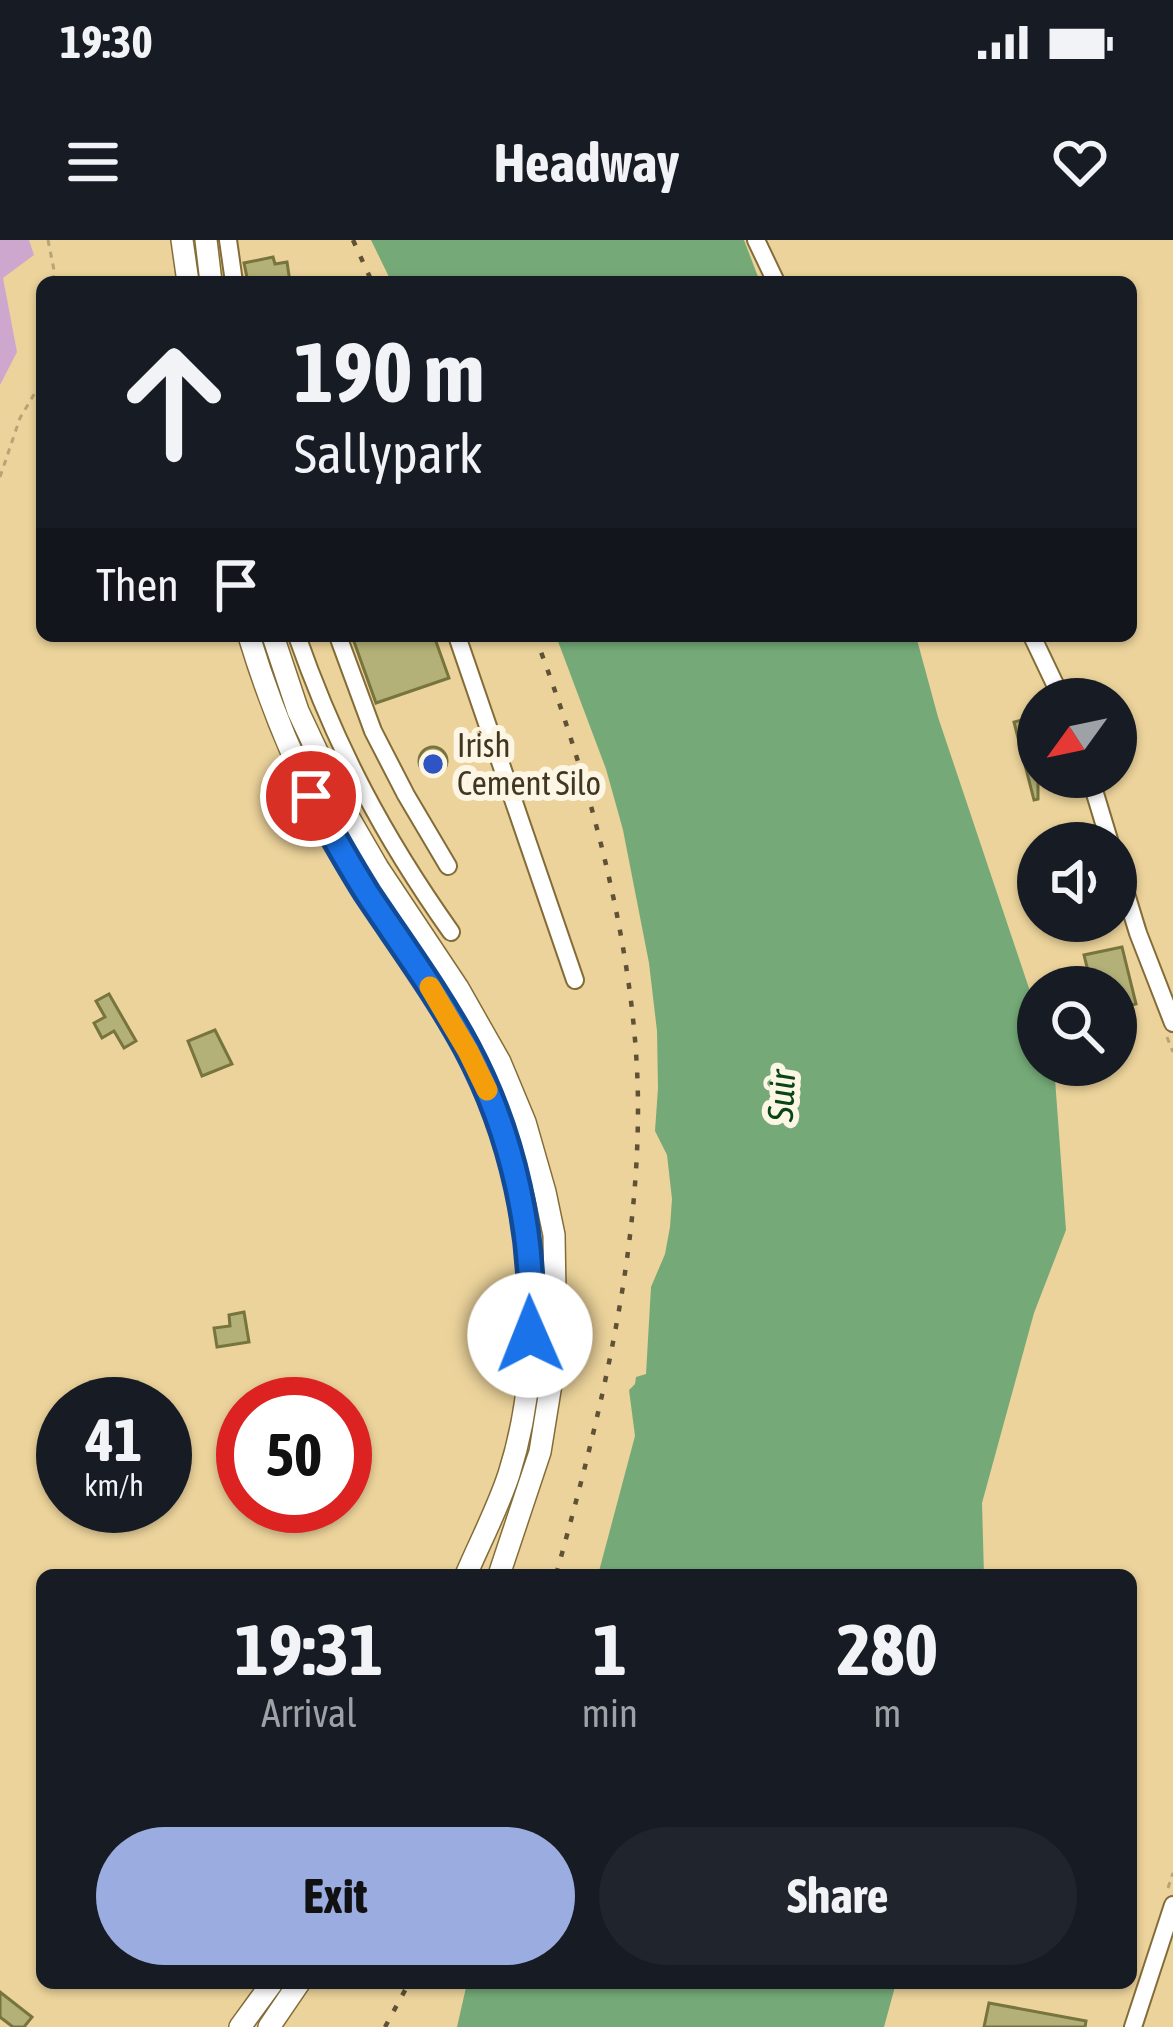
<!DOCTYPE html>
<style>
:root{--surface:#171b24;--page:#20242c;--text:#f1f3f6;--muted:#9ea1a6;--accent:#9aace0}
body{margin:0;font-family:"Asap Condensed",sans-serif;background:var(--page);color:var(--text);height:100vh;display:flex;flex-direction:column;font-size:45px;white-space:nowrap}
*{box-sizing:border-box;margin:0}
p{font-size:39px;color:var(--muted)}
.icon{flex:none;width:66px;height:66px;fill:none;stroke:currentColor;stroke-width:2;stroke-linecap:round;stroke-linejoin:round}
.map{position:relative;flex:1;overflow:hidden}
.panel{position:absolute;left:36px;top:1329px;width:1101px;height:420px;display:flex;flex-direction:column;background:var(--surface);border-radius:18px;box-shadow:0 3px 9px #0004}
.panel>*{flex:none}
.top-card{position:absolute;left:36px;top:36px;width:1101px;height:366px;border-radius:18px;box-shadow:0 3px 9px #0004;background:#171b24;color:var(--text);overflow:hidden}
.needle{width:78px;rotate:237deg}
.buttons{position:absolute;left:1017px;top:438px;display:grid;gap:24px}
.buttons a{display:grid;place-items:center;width:120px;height:120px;border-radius:50%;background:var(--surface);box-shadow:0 3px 9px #0004;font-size:60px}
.speed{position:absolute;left:36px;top:1137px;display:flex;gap:24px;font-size:60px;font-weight:700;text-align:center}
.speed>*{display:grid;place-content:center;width:156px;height:156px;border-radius:50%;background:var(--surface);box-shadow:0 3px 9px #0004;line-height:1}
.speed small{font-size:30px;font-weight:400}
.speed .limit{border:18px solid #d22;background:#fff;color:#111}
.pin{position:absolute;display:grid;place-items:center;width:102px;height:102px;color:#fff;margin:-51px;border:6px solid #fff;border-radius:50%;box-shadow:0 3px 12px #0007}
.me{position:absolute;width:132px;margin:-66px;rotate:359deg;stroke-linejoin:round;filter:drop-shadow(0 0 9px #0008)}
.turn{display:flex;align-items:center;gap:42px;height:252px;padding:0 60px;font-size:54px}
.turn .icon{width:156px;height:156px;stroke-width:2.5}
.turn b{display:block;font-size:84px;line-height:102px}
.then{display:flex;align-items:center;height:114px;padding:0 60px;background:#0003;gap:24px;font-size:45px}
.eta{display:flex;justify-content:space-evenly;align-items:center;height:204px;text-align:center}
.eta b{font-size:72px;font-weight:700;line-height:84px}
.primary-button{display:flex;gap:24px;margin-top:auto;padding:24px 60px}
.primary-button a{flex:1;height:138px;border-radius:72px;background:var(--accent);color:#111;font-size:48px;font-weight:700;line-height:138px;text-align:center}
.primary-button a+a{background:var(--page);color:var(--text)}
.status{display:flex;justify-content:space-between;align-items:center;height:84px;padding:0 60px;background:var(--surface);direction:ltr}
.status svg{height:33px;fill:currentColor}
header{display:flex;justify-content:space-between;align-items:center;height:156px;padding:0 60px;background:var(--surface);font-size:54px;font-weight:700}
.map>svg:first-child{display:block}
.green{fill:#cea7cf}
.water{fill:#75aa78}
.building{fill:#b4b178;stroke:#78743d;stroke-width:3}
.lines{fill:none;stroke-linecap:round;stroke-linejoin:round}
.minor-casing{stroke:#836c37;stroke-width:20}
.major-casing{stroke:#836c37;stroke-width:24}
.path{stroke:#b7a375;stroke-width:3;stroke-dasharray:6 6;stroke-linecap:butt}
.minor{stroke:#fff;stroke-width:16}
.major{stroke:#fff;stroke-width:21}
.rail{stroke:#5e5135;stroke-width:4.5;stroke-dasharray:6 12;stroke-linecap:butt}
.route-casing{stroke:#114b97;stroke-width:30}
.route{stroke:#1a73e8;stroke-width:21}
.slow{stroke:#f59e0b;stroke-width:21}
.poi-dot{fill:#2f55c5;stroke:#fdf6e5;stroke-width:4.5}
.labels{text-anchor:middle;stroke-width:12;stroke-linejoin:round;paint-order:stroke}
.poi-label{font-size:33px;fill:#413620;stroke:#fdf6e5;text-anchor:start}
.water-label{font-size:36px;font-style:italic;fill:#084514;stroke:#fdf6e5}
</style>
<div class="status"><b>19:30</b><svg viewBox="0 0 49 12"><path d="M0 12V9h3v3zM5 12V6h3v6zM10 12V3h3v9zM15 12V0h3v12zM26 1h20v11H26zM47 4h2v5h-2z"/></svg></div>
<header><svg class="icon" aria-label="menu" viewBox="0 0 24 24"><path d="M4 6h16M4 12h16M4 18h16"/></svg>Headway<svg class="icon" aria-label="heart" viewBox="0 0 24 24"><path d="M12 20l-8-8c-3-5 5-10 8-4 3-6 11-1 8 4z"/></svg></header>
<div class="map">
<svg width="1173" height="1787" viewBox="0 0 1173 1787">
<rect width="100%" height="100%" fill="#ecd39b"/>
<!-- green -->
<path class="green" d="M0,0H29L34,15L3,38L17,112L0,145Z"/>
<!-- water -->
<g class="water">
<path d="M371,0H744L760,42H413L407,38L396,42L390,39Z"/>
<path d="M556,396H916L938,477L1038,775V825H1054L1066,990L1034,1073L982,1263L984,1335H598L635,1196L629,1150L635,1144L636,1137L646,1134L651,1047L665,1014L670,987L672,959L667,915L655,891L658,848L657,791L649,723L623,590L606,529Z"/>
<path d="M467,1743H896L884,1787H457Z"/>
</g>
<!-- building -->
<g class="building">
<path d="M273,17L275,24L287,22L290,42H248L244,23Z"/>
<path d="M352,396H434L449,438L376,463Z"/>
<path d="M1038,476V559L1034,560L1014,482Z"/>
<circle cx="433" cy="521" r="14"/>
<path d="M1122,707L1136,764L1116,769V747H1092L1084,715Z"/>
<path d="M109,754L136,801L124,808L114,791L102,798L94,783L105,777L96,761Z"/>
<path d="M215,790L232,824L202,836L188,801Z"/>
<path d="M244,1072L249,1102L217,1107L214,1088L230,1086L229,1075Z"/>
<path d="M0,1752L32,1777L24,1787H13L0,1777Z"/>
<path d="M989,1763L1086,1781L1085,1787H984Z"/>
</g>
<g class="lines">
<!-- minor casing -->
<g class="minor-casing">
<g id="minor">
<path d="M228,0L234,42"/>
<path d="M756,0L776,42"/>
<path d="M297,396C336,507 383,596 451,692"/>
<path d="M338,396L373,491L406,555L448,626"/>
<path d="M457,396L575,740"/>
<path d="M1032,396L1062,459"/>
<path d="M1090,537L1110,603"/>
<path d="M1116,621L1138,693L1173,783"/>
<path d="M1133,1787L1173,1665"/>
</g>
</g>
<!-- major casing -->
<g class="major-casing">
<g id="major">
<path d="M182,0L188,42"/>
<path d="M206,0L211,42"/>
<path d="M249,396C274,478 307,556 353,630C389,690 433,745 466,807C532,927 551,1103 509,1234C498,1268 480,1302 466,1335"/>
<path d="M273,396L298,471L345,571L378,628L458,748L500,822L525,882L545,952L554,995L556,1113L540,1212L499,1335"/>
<path d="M240,1787L272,1743"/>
<path d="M269,1787L299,1743"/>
</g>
</g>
<!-- path -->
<g class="path">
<path d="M48,0L54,30L53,42"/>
<path d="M0,237L20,178L42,141"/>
<path d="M1167,797L1173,812"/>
<path d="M1168,1648L1173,1633"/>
</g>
<!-- minor -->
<use href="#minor" class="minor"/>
<!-- major -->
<use href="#major" class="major"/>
<!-- rail -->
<g class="rail">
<path d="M353,0L372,42"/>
<path d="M535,396C589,538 638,715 638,868C638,1025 598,1184 556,1335"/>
<path d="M385,1787L409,1743"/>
</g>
</g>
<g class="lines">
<!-- route casing -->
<g class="route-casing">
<path id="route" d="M311,556C329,589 347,621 367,653C401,704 438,754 467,808C513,894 536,998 530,1095"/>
</g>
<!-- route -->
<use href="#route" class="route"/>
<!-- slow -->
<path class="slow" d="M430,747L468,811L487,850"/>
</g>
<!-- markers -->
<circle class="poi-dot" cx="433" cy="524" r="12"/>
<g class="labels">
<!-- poi labels -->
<g class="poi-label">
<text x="457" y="517">Irish<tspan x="457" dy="38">Cement Silo</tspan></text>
</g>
<!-- water labels -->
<g class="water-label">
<text transform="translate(781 856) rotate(-87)" y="13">Suir</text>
</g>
</g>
</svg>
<div class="buttons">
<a><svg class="needle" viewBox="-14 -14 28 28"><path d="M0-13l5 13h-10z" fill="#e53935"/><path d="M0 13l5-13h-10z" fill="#9ea1a6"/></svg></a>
<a><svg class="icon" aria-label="sound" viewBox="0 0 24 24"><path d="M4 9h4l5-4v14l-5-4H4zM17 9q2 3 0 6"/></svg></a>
<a><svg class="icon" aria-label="search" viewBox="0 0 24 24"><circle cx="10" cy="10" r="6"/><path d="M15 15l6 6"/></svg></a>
</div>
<div class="speed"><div>41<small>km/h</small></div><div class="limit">50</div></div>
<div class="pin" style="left:311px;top:556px;background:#d93025"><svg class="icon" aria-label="arrive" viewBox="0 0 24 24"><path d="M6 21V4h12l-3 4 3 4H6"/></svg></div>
<svg class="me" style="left:530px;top:1095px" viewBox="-20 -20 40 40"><circle r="19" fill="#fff"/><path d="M0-13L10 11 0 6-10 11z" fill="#1a73e8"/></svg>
<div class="top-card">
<div class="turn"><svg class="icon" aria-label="ahead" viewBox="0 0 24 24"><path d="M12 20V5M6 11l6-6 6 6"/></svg><div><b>190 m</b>Sallypark</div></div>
<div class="then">Then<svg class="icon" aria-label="arrive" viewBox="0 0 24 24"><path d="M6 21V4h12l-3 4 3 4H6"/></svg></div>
</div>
<section class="panel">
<div class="eta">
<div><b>19:31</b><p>Arrival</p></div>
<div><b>1</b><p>min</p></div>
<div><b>280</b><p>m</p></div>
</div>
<div class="primary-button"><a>Exit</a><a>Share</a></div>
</section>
</div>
